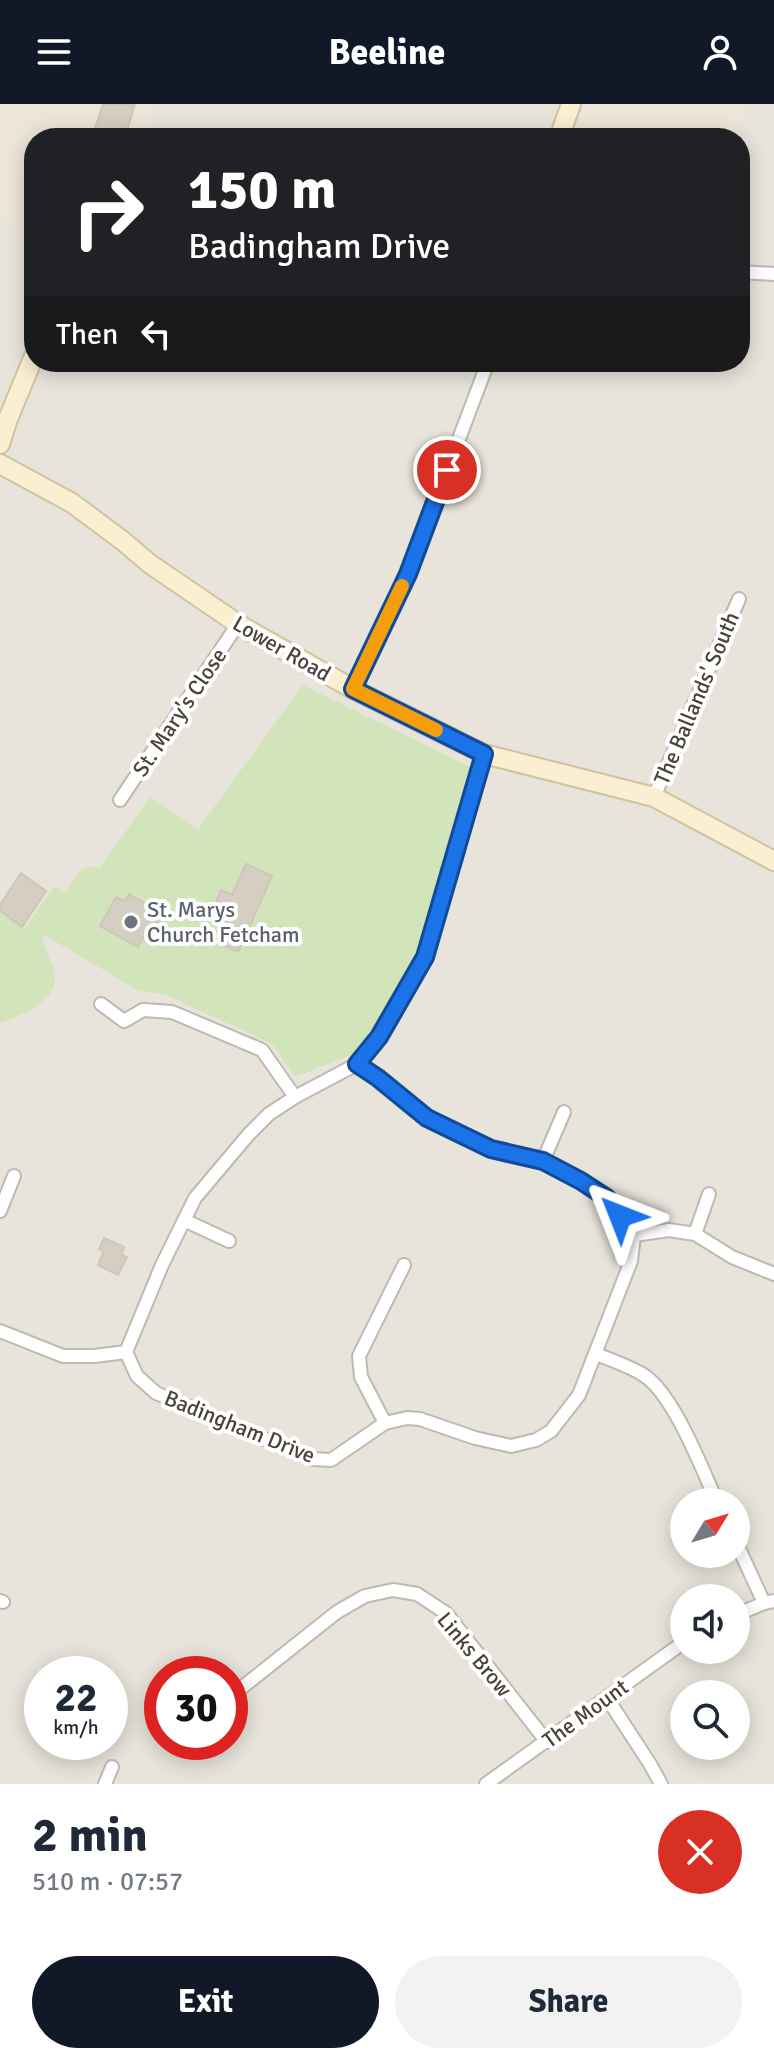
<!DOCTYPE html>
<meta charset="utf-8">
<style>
:root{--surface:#fff;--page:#f2f2f3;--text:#1f2937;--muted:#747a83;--accent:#111827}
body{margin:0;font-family:Signika,sans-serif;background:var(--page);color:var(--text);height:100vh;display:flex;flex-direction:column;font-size:30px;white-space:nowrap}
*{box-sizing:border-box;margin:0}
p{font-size:26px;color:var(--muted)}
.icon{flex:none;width:44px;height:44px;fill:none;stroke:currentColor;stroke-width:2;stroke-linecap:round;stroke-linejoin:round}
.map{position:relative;height:1680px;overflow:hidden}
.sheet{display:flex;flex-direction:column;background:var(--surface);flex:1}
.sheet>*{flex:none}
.banner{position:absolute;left:24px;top:24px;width:726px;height:244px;border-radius:32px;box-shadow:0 4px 20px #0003;background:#202124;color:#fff;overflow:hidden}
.needle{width:52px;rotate:52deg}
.buttons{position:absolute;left:670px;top:1384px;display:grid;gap:16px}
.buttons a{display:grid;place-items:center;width:80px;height:80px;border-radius:50%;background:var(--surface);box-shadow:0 4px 20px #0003;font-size:40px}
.speed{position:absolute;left:24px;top:1552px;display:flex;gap:16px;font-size:40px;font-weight:700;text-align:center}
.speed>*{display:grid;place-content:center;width:104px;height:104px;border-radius:50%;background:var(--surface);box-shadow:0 4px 20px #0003;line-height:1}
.speed small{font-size:20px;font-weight:400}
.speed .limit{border:12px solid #d22;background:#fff;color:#111}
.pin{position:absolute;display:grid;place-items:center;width:68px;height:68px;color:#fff;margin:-34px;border:4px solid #fff;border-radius:50%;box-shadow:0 2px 8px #0007}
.me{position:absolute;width:88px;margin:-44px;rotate:315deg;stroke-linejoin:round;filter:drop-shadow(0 0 6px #0008)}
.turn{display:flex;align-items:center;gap:28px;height:168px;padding:0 32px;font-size:36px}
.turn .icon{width:104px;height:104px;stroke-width:2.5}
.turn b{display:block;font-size:56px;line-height:68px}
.then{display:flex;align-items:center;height:76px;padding:0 32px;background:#0003;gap:16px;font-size:30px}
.round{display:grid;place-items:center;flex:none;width:84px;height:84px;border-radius:42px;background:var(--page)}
.headline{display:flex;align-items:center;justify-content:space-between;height:136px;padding:0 32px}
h1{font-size:48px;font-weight:700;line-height:60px}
.action{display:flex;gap:16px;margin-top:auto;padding:16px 32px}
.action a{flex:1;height:92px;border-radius:48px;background:var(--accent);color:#fff;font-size:32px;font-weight:700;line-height:92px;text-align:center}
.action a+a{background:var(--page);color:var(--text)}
header{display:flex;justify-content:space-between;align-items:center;height:104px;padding:0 32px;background:var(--accent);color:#fff;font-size:36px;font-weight:700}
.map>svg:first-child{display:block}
.residential{fill:#e8e4db;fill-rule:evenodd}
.education{fill:#ece6d8}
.green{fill:#d1e4ba}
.building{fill:#d5cec3;stroke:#cfc6b7;stroke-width:2}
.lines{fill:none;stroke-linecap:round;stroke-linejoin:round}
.street-casing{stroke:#bfbab0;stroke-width:16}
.secondary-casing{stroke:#cfc3a1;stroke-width:22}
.street{stroke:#fff;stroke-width:12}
.secondary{stroke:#faf0d1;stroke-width:18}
.route-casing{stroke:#114b97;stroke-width:20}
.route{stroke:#1a73e8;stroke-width:14}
.slow{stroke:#f59e0b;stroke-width:14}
.worship-dot{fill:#6b7280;stroke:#fff;stroke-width:3}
.labels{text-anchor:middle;stroke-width:8;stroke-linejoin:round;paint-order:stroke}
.street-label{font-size:22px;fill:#49433a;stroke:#fff}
.worship-label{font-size:22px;fill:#5b616d;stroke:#fff;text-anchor:start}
</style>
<header><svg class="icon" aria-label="menu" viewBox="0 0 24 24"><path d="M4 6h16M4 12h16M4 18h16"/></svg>Beeline<svg class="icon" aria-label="person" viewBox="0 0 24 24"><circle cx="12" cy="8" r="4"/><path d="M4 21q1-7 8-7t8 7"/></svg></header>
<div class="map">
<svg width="774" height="1680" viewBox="0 0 774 1680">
<rect width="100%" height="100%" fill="#f5f2ec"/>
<!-- residential -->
<path class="residential" d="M0,0H774V1680H0ZM34,34H740V258H34ZM684,1398H736V1450H684ZM684,1494H736V1546H684ZM42,1570H110V1638H42ZM162,1570H230V1638H162ZM684,1590H736V1642H684Z"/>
<!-- education -->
<g class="education">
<path d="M0,0H154L149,14L150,34H34V153L9,117L0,114Z"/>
<path d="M583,0H748L736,34H570Z"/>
</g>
<!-- green -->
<path class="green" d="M303,581L472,664L434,798L416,855L377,923L351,951L295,973L272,940L164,890L139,887L43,830C42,843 50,853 54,866C62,896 22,911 0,919V809L24,825L55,782L65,789C77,773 79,759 100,764L150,693L198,725Z"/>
<!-- building -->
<g class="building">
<path d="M103,0H135L126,29L113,25L110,34H92Z"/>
<path d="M246,760L272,772L238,848L213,837L226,808L214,803L221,786L232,791Z"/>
<path d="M21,769L46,787L22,823L0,807V801Z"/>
<path d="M129,790L159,808L155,816L163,820L154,837L144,832L138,843L100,822L116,793L125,797Z"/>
<path d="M104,1134L124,1143L122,1151L127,1153L118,1171L98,1161L104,1147L99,1145Z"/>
</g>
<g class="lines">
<!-- street casing -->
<g class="street-casing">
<g id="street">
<path d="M740,168L774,170"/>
<path d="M353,585L408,470L488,258"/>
<path d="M654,693L739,495"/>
<path d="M120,696L238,520"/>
<path d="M101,900L124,917L143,906L172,908L262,946L295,993"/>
<path d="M357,960L378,974L427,1014L491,1045L543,1057L581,1077L607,1094L634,1131L631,1157L579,1291L551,1327L536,1336L511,1342L475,1334L420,1315L407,1314L385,1319L331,1356L312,1355L156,1289L137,1272L126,1248L162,1161L195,1094L249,1030L269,1010L295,993L357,960L379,933L425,853L484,650"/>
<path d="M543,1057L564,1008"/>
<path d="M0,1107L14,1072"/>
<path d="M184,1116L229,1137"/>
<path d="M695,1130L709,1090"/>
<path d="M634,1131L669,1126L695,1130L732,1153L774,1170"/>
<path d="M0,1227L63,1252H94L126,1248"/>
<path d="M596,1250C612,1256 628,1262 642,1270C673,1288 702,1365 717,1398"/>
<path d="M385,1319L361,1273L359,1252L404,1161"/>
<path d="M736,1438L764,1499"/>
<path d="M0,1497L3,1498"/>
<path d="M736,1511L764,1499L774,1497"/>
<path d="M230,1593L337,1508L365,1492L393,1486L417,1490L446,1509L547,1638"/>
<path d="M607,1594L650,1660L661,1680"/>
<path d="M105,1680L112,1663"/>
<path d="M486,1680L684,1538"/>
</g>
</g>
<!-- secondary casing -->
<g class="secondary-casing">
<g id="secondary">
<path d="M559,34L571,0"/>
<path d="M0,340L8,315L34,252"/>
<path d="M0,360L72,399L123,437L150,460L238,520L353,585L484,650L654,693L774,757"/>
</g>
</g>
<!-- street -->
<use href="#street" class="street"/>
<!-- secondary -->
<use href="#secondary" class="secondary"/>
</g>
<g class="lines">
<!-- route casing -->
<g class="route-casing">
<path id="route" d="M447,366L408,470L353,585L484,650L425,853L379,933L357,960L378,974L427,1014L491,1045L543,1057L581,1077L607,1094L620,1112"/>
</g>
<!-- route -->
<use href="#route" class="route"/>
<!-- slow -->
<path class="slow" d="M402,482L353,585L436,626"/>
</g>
<!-- markers -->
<circle class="worship-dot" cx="131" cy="818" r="8"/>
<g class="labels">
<!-- street labels -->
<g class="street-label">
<text transform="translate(282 544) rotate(30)" y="8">Lower Road</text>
<text transform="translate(696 594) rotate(-67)" y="8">The Ballands' South</text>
<text transform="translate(179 608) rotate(-56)" y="8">St. Mary's Close</text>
<text transform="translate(240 1322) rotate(22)" y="8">Badingham Drive</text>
<text transform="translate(475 1550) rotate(50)" y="8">Links Brow</text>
<text transform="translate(585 1609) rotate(-36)" y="8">The Mount</text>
</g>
<!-- worship labels -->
<g class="worship-label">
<text x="147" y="813">St. Marys<tspan x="147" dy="25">Church Fetcham</tspan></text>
</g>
</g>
</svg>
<div class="buttons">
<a><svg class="needle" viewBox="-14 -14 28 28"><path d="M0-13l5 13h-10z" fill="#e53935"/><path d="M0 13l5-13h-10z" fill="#747a83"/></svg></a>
<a><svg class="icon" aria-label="sound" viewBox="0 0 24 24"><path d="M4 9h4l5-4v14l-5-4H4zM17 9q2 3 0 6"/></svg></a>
<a><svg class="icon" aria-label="search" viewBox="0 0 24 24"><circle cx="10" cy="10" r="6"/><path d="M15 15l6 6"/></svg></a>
</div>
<div class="speed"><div>22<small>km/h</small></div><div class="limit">30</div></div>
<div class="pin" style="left:447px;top:366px;background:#d93025"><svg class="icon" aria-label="arrive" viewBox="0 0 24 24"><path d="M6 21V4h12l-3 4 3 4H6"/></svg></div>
<svg class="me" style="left:620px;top:1112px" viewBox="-20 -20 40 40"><path d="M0-17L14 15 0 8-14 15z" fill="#1a73e8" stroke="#fff" stroke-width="4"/></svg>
<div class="banner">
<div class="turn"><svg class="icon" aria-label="right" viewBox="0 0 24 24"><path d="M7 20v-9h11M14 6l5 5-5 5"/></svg><div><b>150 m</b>Badingham Drive</div></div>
<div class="then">Then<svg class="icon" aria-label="left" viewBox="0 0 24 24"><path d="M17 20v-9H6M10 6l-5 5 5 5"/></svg></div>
</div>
</div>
<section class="sheet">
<div class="headline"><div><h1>2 min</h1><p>510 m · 07:57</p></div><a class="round" style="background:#d93025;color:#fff"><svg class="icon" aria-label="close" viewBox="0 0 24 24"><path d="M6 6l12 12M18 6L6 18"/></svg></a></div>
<div class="action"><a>Exit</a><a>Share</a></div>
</section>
